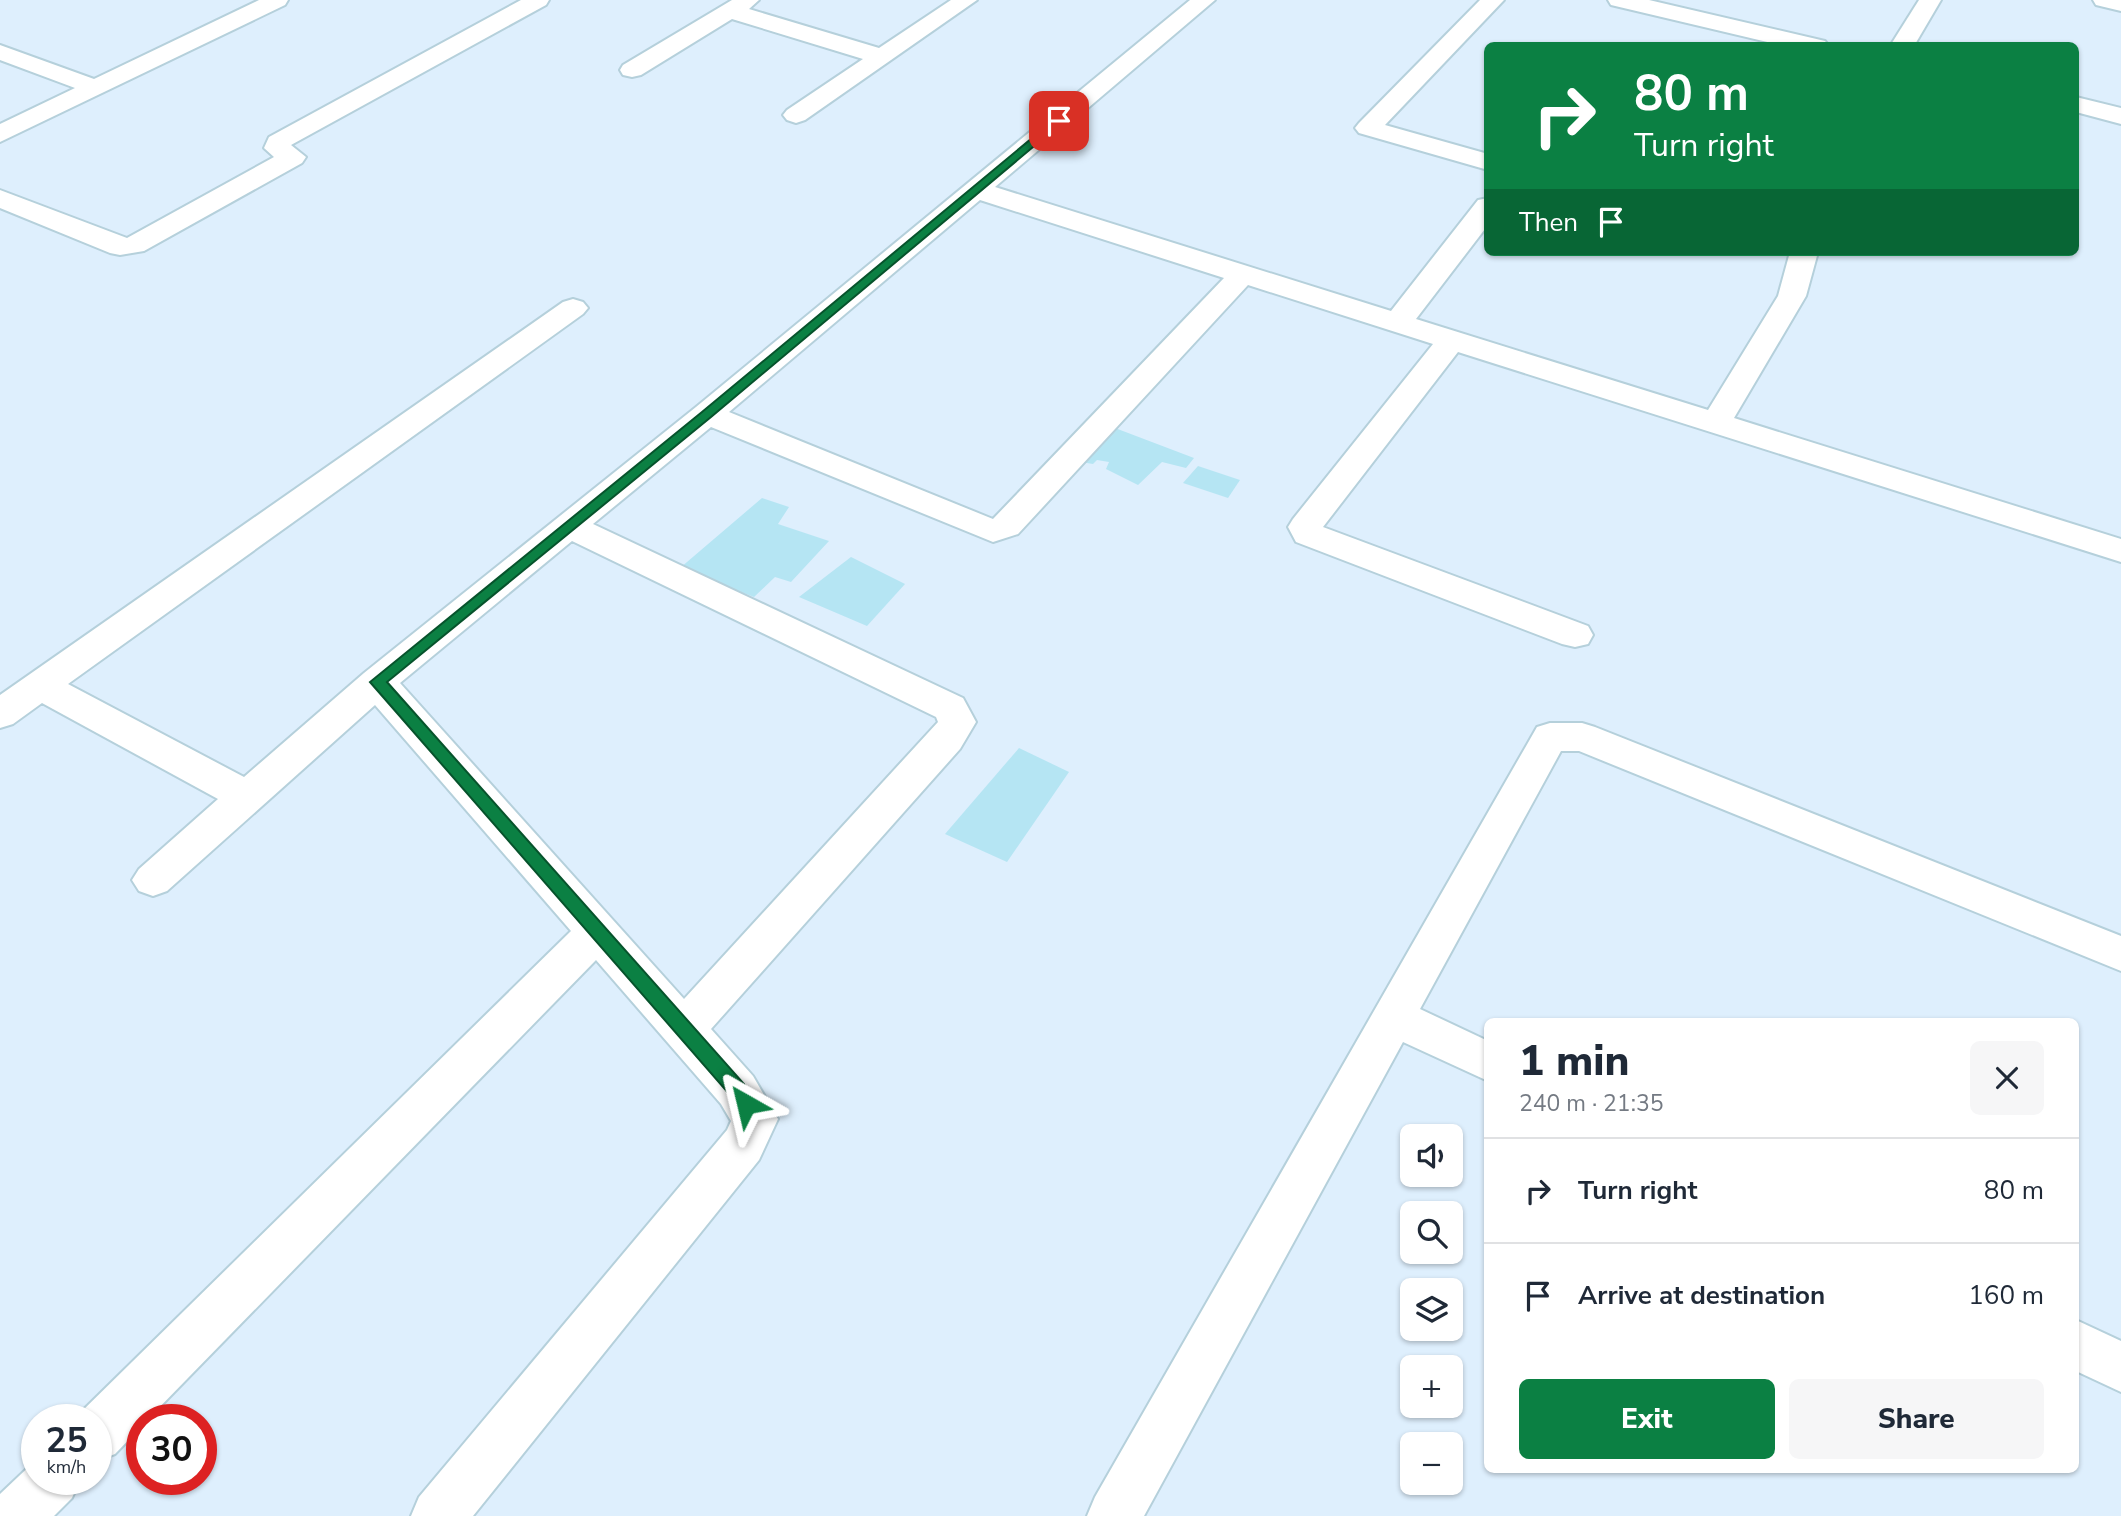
<!DOCTYPE html>
<meta charset="utf-8">
<style>
:root{--surface:#fff;--page:#f6f6f7;--text:#1f2937;--muted:#747a83;--line:#e0e1e3;--accent:#0b8043}
body{margin:0;font-family:"Nunito Sans",sans-serif;background:var(--page);color:var(--text);height:100vh;display:flex;flex-direction:column;font-size:26px;white-space:nowrap}
*{box-sizing:border-box;margin:0}
p{font-size:23px;color:var(--muted)}
.icon{flex:none;width:38px;height:38px;fill:none;stroke:currentColor;stroke-width:2;stroke-linecap:round;stroke-linejoin:round}
.map{position:relative;flex:1;overflow:hidden}
.side{position:absolute;left:1484px;top:1018px;width:595px;height:455px;display:flex;flex-direction:column;background:var(--surface);border-radius:10px;box-shadow:0 2px 5px #0004}
.side>*{flex:none}
.banner{position:absolute;left:1484px;top:42px;width:595px;height:214px;border-radius:10px;box-shadow:0 2px 5px #0004;background:#0b8043;color:#fff;overflow:hidden}
.buttons{position:absolute;left:1400px;top:1124px;display:grid;gap:14px}
.buttons a{display:grid;place-items:center;width:63px;height:63px;border-radius:10px;background:var(--surface);box-shadow:0 2px 5px #0004;font-size:35px}
.speed{position:absolute;left:21px;top:1404px;display:flex;gap:14px;font-size:35px;font-weight:700;text-align:center}
.speed>*{display:grid;place-content:center;width:91px;height:91px;border-radius:50%;background:var(--surface);box-shadow:0 2px 5px #0004;line-height:1}
.speed small{font-size:18px;font-weight:400}
.speed .limit{border:10px solid #d22;background:#fff;color:#111}
.pin{position:absolute;display:grid;place-items:center;width:60px;height:60px;color:#fff;margin:-30px;border-radius:14px;box-shadow:0 4px 10px #0006}
.me{position:absolute;width:77px;margin:-38px;rotate:323deg;stroke-linejoin:round;filter:drop-shadow(0 0 5px #0008)}
.turn{display:flex;align-items:center;gap:24px;height:147px;padding:0 35px;font-size:32px}
.turn .icon{width:91px;height:91px;stroke-width:2.5}
.turn b{display:block;font-size:49px;line-height:60px}
.then{display:flex;align-items:center;height:66px;padding:0 35px;background:#0003;gap:14px;font-size:26px}
.round{display:grid;place-items:center;flex:none;width:74px;height:74px;border-radius:10px;background:var(--page)}
.summary{display:flex;align-items:center;justify-content:space-between;height:119px;padding:0 35px}
h1{font-size:42px;font-weight:800;line-height:52px}
.primary-button{display:flex;gap:14px;margin-top:auto;padding:14px 35px}
.primary-button a{flex:1;height:80px;border-radius:10px;background:var(--accent);color:#fff;font-size:28px;font-weight:800;line-height:80px;text-align:center}
.primary-button a+a{background:var(--page);color:var(--text)}
ul{padding:0;list-style:none}
li{display:flex;align-items:center;gap:21px;height:105px;padding:0 35px;border-top:2px solid var(--line)}
li div{flex:1}
li b{display:block;font-size:26px}
li em{font-style:normal}
.map>svg:first-child{display:block}
.building{fill:#b5e5f3}
.lines{fill:none;stroke-linecap:round;stroke-linejoin:round}
.minor-casing{stroke:#b5d0db;stroke-width:4}
.minor{fill:#fff;fill-rule:evenodd}
.route{fill:#0b8043;stroke:#07532c;stroke-width:2}
</style>
<div class="map">
<svg width="2121" height="1516" viewBox="0 0 2121 1516">
<rect width="100%" height="100%" fill="#deeffd"/>
<!-- building -->
<g class="building">
<path d="M1115,428L1194,458L1186,468L1162,462L1138,485L1106,469L1109,462L1097,460L1093,464L1081,462Z"/>
<path d="M1198,466L1240,480L1228,498L1183,483Z"/>
<path d="M762,498L789,507L778,524L829,541L791,582L775,577L754,597L680,568Z"/>
<path d="M851,557L905,584L867,626L799,597Z"/>
<path d="M1019,748L1069,772L1007,862L945,834Z"/>
</g>
<g class="lines">
<!-- minor casing -->
<g class="minor-casing">
<g id="minor">
<path d="M259,0H288L285,5L0,142V124L75,88L0,60V45L94,79Z"/>
<path d="M521,0H549L546,5L291,145L306,157L302,163L144,251L120,255L110,253L0,208V190L127,238L274,157L264,148L269,137Z"/>
<path d="M732,0H759L749,9L879,48L951,0H977L805,120L796,123L787,120L783,115L787,110L863,59L732,19L641,75L632,77L623,75L620,70L623,65Z"/>
<path d="M1190,0H1215L995,187L1391,311L1478,200L1488,198V225L1416,319L1708,410L1778,296L1790,252H1818L1806,296L1734,418L2121,539V562L1458,352L1323,527L1588,626L1593,635L1588,644L1575,647L1562,644L1296,542L1288,527L1293,519L1433,344L1248,285L1018,534L993,542L711,427L593,524L963,698L976,722L960,749L711,1029L753,1076L778,1119L759,1160L473,1516H411L419,1497L727,1130L731,1121L721,1104L596,960L148,1419H142V1426L115,1454L96,1461V1419H76L77,1416L571,931L375,705L167,891L153,896L139,891L132,880L139,869L218,799L42,703L13,724L0,728V695L563,302L573,299L583,302L588,308L583,314L68,684L244,777L364,673L696,407ZM980,200L1224,278L993,519L729,412ZM572,541L936,717L938,722L684,999L400,683Z"/>
<path d="M1480,0H1504L1385,125L1488,154V170L1359,133L1355,128L1359,123Z"/>
<path d="M1608,0H1649L1825,41L1829,46H1784L1611,5Z"/>
<path d="M1919,0H1941L1914,46H1890Z"/>
<path d="M2093,0H2121V11L2096,5Z"/>
<path d="M2076,97L2121,108V124L2076,112Z"/>
<path d="M1550,723H1582L1595,727L2121,936V971L1579,751H1561L1420,1009L1488,1041V1081L1403,1042L1144,1516H1087L1095,1497L1537,727Z"/>
<path d="M2076,1320L2121,1341V1392L2076,1371Z"/>
<path d="M37,1459V1479H80L72,1498L54,1516H0V1494Z"/>
</g>
</g>
<!-- minor -->
<use href="#minor" class="minor"/>
</g>
<!-- route -->
<path class="route" d="M1055,119L1064,121L711,417L387,682L744,1084L756,1104L753,1110L746,1113L740,1110L731,1096L370,682L702,412Z"/>
</svg>
<div class="buttons">
<a><svg class="icon" aria-label="sound" viewBox="0 0 24 24"><path d="M4 9h4l5-4v14l-5-4H4zM17 9q2 3 0 6"/></svg></a>
<a><svg class="icon" aria-label="search" viewBox="0 0 24 24"><circle cx="10" cy="10" r="6"/><path d="M15 15l6 6"/></svg></a>
<a><svg class="icon" aria-label="layers" viewBox="0 0 24 24"><path d="M12 4l9 5-9 5-9-5zM3 14l9 5 9-5"/></svg></a>
<a>+</a>
<a>−</a>
</div>
<div class="speed"><div>25<small>km/h</small></div><div class="limit">30</div></div>
<div class="pin" style="left:1059px;top:121px;background:#d93025"><svg class="icon" aria-label="arrive" viewBox="0 0 24 24"><path d="M6 21V4h12l-3 4 3 4H6"/></svg></div>
<svg class="me" style="left:746px;top:1104px" viewBox="-20 -20 40 40"><path d="M0-17L14 15 0 8-14 15z" fill="#0b8043" stroke="#fff" stroke-width="4"/></svg>
<div class="banner">
<div class="turn"><svg class="icon" aria-label="right" viewBox="0 0 24 24"><path d="M7 20v-9h11M14 6l5 5-5 5"/></svg><div><b>80 m</b>Turn right</div></div>
<div class="then">Then<svg class="icon" aria-label="arrive" viewBox="0 0 24 24"><path d="M6 21V4h12l-3 4 3 4H6"/></svg></div>
</div>
<section class="side">
<div class="summary"><div><h1>1 min</h1><p>240 m · 21:35</p></div><a class="round"><svg class="icon" aria-label="close" viewBox="0 0 24 24"><path d="M6 6l12 12M18 6L6 18"/></svg></a></div>
<ul>
<li><svg class="icon" aria-label="right" viewBox="0 0 24 24"><path d="M7 20v-9h11M14 6l5 5-5 5"/></svg><div><b>Turn right</b></div><em>80 m</em></li>
<li><svg class="icon" aria-label="arrive" viewBox="0 0 24 24"><path d="M6 21V4h12l-3 4 3 4H6"/></svg><div><b>Arrive at destination</b></div><em>160 m</em></li>
</ul>
<div class="primary-button"><a>Exit</a><a>Share</a></div>
</section>
</div>
